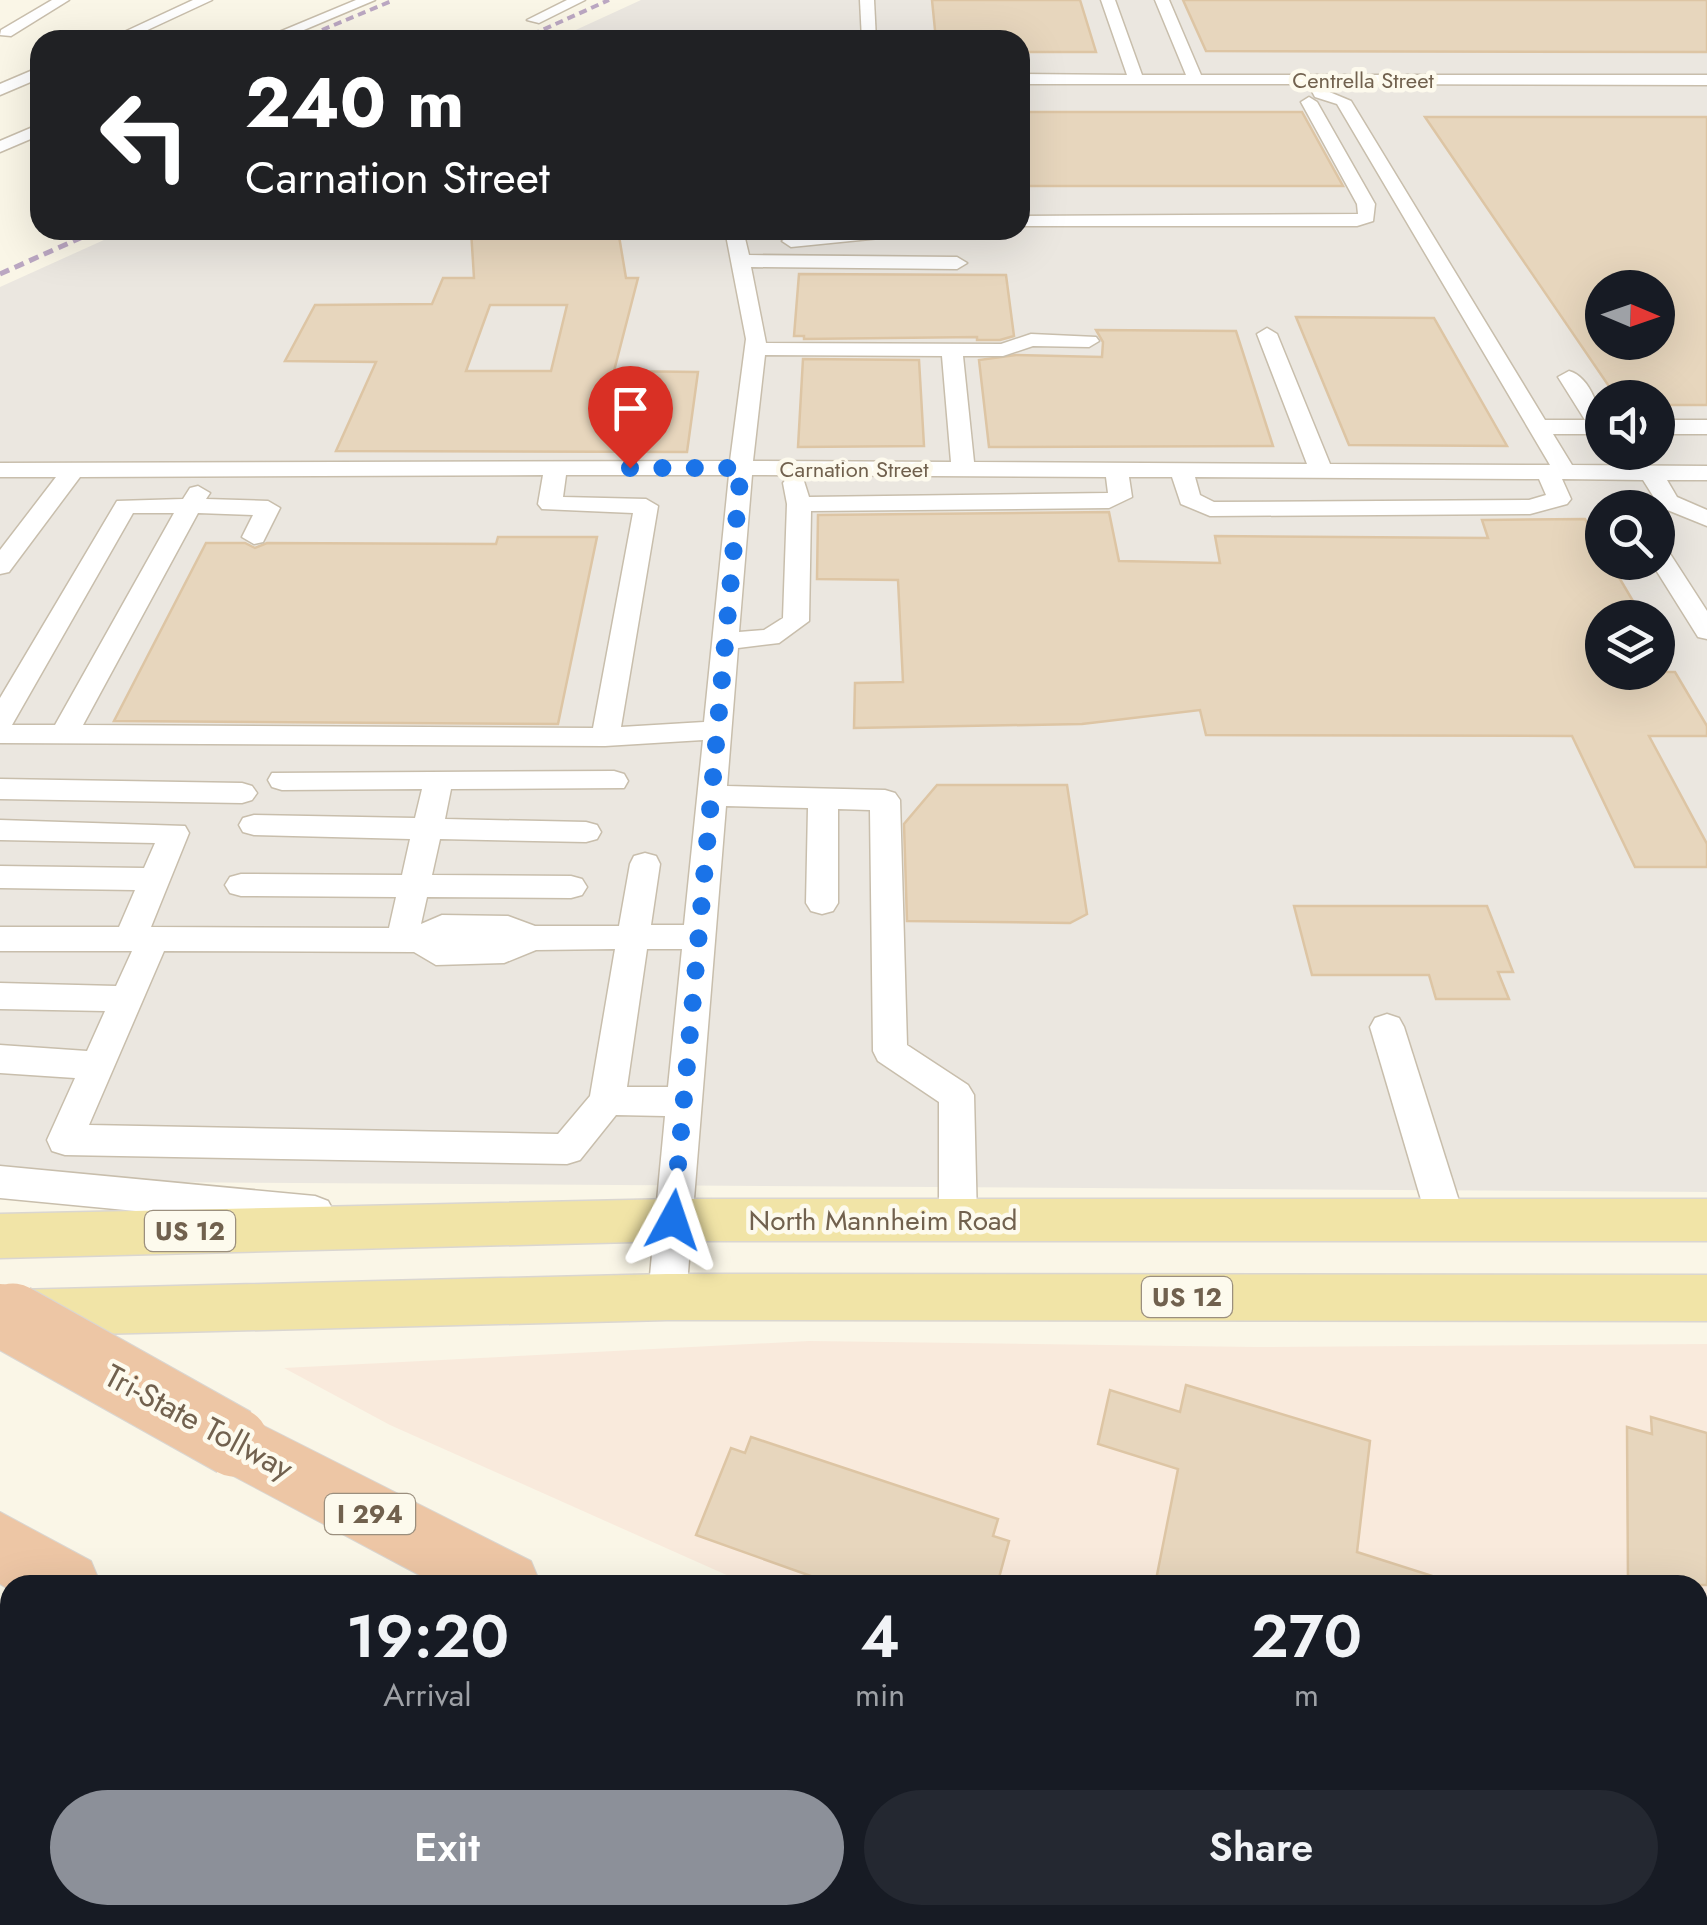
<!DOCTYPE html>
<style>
:root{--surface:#171b24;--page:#242831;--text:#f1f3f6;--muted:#9ea1a6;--accent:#8c9099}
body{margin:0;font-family:Jost,sans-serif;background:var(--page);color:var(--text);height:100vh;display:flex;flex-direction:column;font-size:38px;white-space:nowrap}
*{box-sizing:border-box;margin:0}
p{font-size:32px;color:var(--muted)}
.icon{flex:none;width:55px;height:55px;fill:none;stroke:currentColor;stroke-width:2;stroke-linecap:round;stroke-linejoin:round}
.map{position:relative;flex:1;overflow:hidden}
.side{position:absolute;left:0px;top:1575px;width:1708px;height:350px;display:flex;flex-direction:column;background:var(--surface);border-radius:30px 30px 0 0;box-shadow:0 10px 40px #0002}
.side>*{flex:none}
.top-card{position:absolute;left:30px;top:30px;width:1000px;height:210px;border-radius:30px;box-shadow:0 10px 40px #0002;background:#202124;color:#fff;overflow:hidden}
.needle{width:65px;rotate:92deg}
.buttons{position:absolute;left:1585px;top:270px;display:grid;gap:20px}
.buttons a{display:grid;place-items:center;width:90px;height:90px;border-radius:50%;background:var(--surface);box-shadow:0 10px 40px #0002;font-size:50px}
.pin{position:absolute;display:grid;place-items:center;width:85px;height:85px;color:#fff;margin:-102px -42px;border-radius:50% 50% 50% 0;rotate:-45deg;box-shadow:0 0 10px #0007}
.pin .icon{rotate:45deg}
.me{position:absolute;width:110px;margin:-55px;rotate:5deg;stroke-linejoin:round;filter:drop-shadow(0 0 8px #0008)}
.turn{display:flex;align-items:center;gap:35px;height:210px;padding:0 50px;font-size:45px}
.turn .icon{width:130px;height:130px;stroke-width:2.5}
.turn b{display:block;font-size:70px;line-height:85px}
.eta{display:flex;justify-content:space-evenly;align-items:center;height:170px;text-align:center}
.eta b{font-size:60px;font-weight:600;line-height:70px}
.action{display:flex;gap:20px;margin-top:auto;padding:20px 50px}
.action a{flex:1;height:115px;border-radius:60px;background:var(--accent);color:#fff;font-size:40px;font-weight:600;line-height:115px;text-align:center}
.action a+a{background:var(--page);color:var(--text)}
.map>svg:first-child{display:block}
.commercial{fill:#f9eadc}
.industrial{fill:#ebe7e0;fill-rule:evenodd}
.building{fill:#e7d6bd;stroke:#ddc5a4;stroke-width:2.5;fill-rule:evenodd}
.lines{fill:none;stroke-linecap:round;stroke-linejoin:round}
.minor-casing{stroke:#c8beac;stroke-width:3}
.major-casing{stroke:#dad6d1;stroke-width:3}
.highway-casing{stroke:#dad6d1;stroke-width:2}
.minor{fill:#fff;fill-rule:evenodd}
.major{fill:#f1e4a7;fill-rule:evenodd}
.highway{fill:#edc6a5;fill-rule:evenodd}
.rail-far1{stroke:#bba7c2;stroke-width:4;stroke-dasharray:8 5;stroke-linecap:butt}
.rail{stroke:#bba7c2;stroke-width:5;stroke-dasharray:10 6;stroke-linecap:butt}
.highway-bridge-far1-casing{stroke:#dad6d1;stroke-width:56;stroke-linecap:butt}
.highway-bridge-casing{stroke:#dad6d1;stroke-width:71;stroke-linecap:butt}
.highway-bridge-far1{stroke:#edc6a5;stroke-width:54}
.highway-bridge{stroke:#edc6a5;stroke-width:69}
.route{stroke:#1a73e8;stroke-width:18;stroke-dasharray:0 32.4}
.labels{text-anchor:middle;stroke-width:9;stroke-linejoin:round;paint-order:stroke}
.far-street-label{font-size:22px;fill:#71614e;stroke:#fdfaed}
.shield{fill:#fdfaed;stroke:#9b8f7e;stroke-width:2.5}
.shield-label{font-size:25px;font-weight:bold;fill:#71614e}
.street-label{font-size:28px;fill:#71614e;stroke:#fdfaed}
.near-street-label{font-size:32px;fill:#71614e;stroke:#fdfaed}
</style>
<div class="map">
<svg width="1707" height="1925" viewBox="0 0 1707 1925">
<rect width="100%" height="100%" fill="#faf6e7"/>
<!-- commercial -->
<path class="commercial" d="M809,1341L1255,1347L1707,1344V1925H1583L1557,1915H1698V1585H749L390,1425L284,1368Z"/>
<!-- industrial -->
<path class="industrial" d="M641,0H1707V1192L0,1181V287L126,230H1020V40H554ZM1602,288H1658V342H1602ZM1602,398H1658V452H1602ZM1602,508H1658V562H1602ZM1602,618H1658V672H1602Z"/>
<!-- building -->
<g class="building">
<path d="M932,0H1080L1096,52H1020V40H936Z"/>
<path d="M1183,0H1707V52L1206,51Z"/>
<path d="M1020,112H1302L1343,186H1020Z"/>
<path d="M1425,117H1707V405H1658V398H1617ZM1602,288H1658V342H1602Z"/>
<path d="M471,230H618L626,278H638L614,371L698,372L687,452L336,451L376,362L285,361L315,305L432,304L443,278H474ZM490,305H567L551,371H466Z"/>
<path d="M799,274L1006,275L1014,336L1000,340H977V337L804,339V336H794Z"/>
<path d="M1296,317L1434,318L1507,446L1349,445Z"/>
<path d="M1096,330L1236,331L1273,446L989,447L979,360L1016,355L1102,357L1103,342Z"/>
<path d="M803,359L919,360L924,446L798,447Z"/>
<path d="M1109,512L1119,561L1220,563L1215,536L1488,538L1482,520L1585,519L1602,549V562H1610L1643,618H1602V672H1675L1707,726V736H1649L1707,844V867H1635L1572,736L1206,735L1200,710L1082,724L854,728L855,683L903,682L898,580L817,579L818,515Z"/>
<path d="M498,537H597L558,724L114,721L206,543H245L255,548L267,543L496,544Z"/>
<path d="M937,785H1067L1087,914L1070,923L907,921L904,824Z"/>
<path d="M1294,906H1487L1513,972H1498L1509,999H1436L1429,975H1312Z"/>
<path d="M1186,1385L1370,1441L1357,1552L1442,1579L1441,1585H1155L1178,1469L1098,1444L1110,1390L1180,1412Z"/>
<path d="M1651,1417L1707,1433V1585H1628L1627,1427L1652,1434Z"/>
<path d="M751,1437L998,1519L993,1536L1009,1541L997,1585H836L696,1535L731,1448L745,1453Z"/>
</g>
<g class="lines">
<!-- minor casing -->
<g class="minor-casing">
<g id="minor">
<path d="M52,0H69L11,36L0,35L1,30Z"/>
<path d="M193,0H212L126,40H107Z"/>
<path d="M356,0H375L280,40H260Z"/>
<path d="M567,0H585L539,23L527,20Z"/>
<path d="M860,0H874L876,40H862Z"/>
<path d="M1101,0H1115L1142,75H1186L1155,0H1169L1201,75H1707V85L1324,84L1327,91L1351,101L1545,420H1585L1558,377L1569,371C1591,377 1602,413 1602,434H1553L1572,465L1707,466V480H1667L1677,497L1707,510V526L1660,507L1643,480L1562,479L1571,499L1567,504L1530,514L1210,516L1181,504L1172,477H1129L1132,497L1109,508L811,511L809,621L779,643L738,648L727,786L885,790L895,793L900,800L907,1045L968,1085L974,1095L977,1220L971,1232L958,1236L945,1232L939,1220V1102L878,1061L873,1051L870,810L838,809V903L833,911L822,914L811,911L806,903L808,808L726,806L686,1297L681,1309L667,1315L653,1309L648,1297L665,1116L616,1115L580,1160L567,1164L65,1155L52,1151L47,1140L75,1078L0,1073V1045L87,1051L105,1011L0,1009V983L116,986L132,951H0V927H119L135,890L0,888V866L144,868L155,843L0,840V820L185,826L189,833L151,927L389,928L396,897L241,896L230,893L225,885L230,877L241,874L402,875L410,839L254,835L243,832L239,825L243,818L254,815L415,818L422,789L282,790L272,787L268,780L272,773L614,771L624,774L628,781L624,788L451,789L445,819L586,822L597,825L601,832L597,839L586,842L440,839L432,875L571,876L582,879L587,887L582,895L571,898L427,897L421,924L442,915L508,916L535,926H619L630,864L634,856L645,853L656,856L660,864L651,925H684L703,740L605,746L0,743V698L117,501L183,499L190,488L198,486L210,493L206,499L268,501L280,508L263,542L254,544L242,537L253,515L198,513L83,725L593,728L633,513L542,509L538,504L543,475L80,477L9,572L0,574V550L56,477H0V463L730,461L746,339L725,230H743L749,255L957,257L967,263L957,269L751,267L766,343L1001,344L1031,334L1096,337L1099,341L1089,347L1033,346L1003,356H963L974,462L1307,464L1257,334L1267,328L1277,334L1330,464L1550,465L1337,104L1315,97L1308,84H1020V74L1127,75ZM765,355L942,356L951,462L753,461ZM566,475H729L704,722L621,727L658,506L646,499L563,497ZM752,475L1106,477L1108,493L809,497L803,478H787L783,483L787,504L783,618L764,630L739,632ZM1195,477L1539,479L1546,495L1529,500L1214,502L1200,495ZM133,513H174L55,725H12ZM615,949L590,1096L558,1134L89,1125L164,951L414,952L436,965L504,963L536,950ZM647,949H682L668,1087H627Z"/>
<path d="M40,67V78L0,95V84Z"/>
<path d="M1309,97L1317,102L1375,204L1373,221L1357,226H1020V216L1358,214L1357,204L1301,102Z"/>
<path d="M40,124V135L0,152V141Z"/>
<path d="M845,230H909L900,236L791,247L782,241L791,235Z"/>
<rect x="1658" y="420" width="49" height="14"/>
<path d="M1658,547L1667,549L1707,611V639L1698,637L1651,562H1658Z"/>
<path d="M0,779L242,783L252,786L257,793L252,800L242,803L0,799Z"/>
<path d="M1387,1014L1399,1018L1404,1027L1465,1220L1459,1232L1446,1236L1433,1232L1427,1220L1370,1027L1375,1018Z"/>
<path d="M0,1166L315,1196L328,1201L334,1212L328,1223L315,1228L0,1198Z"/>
</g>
</g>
<!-- major casing -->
<g class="major-casing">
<g id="major">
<path d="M673,1199H1707V1241H673L0,1258V1214Z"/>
<path d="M667,1274L1707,1275V1321L667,1320L15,1336L0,1331V1295L15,1290Z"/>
</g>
</g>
<!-- highway casing -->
<g class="highway-casing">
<g id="highway">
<path d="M234,1411L531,1561L541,1585H438L211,1464L202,1442L211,1420Z"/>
<path d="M0,1512L91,1561L101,1585H10V1590L0,1584Z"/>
<path d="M611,1915H703L707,1925H615Z"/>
<path d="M1185,1915H1282L1286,1925H1189Z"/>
</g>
</g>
<!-- minor -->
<use href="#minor" class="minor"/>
<!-- major -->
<use href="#major" class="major"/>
<!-- highway -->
<use href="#highway" class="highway"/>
<!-- rail-far1 -->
<g class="rail-far1">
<path d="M298,40L394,0"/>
<path d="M520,40L609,0"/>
</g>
<!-- rail -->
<path class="rail" d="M0,274L98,230"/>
<!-- highway-bridge-far1 casing -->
<g class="highway-bridge-far1-casing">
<path id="highway-bridge-far1" d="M0,1311L17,1321"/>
</g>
<!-- highway-bridge casing -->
<g class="highway-bridge-casing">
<path id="highway-bridge" d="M13,1318L234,1442"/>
</g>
<!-- highway-bridge-far1 -->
<use href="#highway-bridge-far1" class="highway-bridge-far1"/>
<!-- highway-bridge -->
<use href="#highway-bridge" class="highway-bridge"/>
</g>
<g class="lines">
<!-- route -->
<path class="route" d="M630,468H741L673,1220"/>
</g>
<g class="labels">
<!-- far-street labels -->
<g class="far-street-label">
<text x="1363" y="88">Centrella Street</text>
<text x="854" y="477">Carnation Street</text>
</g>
<!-- shield labels -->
<g class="shield">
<rect x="145" y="1211" width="90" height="40" rx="8"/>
<rect x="1142" y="1277" width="90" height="40" rx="8"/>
<rect x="325" y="1494" width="90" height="40" rx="8"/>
</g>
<g class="shield-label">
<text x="190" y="1240">US 12</text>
<text x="1187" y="1306">US 12</text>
<text x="370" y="1523">I 294</text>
</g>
<!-- street labels -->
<g class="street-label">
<text x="883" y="1230">North Mannheim Road</text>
</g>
<!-- near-street labels -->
<g class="near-street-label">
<text transform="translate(199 1422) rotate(28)" y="11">Tri-State Tollway</text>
</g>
</g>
</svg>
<div class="buttons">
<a><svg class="needle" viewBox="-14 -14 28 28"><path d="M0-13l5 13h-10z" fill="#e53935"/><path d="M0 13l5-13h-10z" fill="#9ea1a6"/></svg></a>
<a><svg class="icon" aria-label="sound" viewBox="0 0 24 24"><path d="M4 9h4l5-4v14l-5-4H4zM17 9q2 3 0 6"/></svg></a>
<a><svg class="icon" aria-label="search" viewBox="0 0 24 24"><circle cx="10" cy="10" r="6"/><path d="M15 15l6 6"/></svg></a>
<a><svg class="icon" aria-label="layers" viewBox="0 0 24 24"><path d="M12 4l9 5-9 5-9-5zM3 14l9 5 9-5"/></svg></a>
</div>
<div class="pin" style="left:630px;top:468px;background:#d93025"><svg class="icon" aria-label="arrive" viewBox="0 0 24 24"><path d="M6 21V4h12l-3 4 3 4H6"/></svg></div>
<svg class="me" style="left:673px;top:1220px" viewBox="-20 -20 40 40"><path d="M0-17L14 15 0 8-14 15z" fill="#1a73e8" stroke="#fff" stroke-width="4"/></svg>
<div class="top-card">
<div class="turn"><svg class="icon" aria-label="left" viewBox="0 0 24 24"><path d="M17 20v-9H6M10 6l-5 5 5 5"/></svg><div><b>240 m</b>Carnation Street</div></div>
</div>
<section class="side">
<div class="eta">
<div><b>19:20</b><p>Arrival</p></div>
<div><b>4</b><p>min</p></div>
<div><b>270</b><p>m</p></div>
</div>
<div class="action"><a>Exit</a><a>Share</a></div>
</section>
</div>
